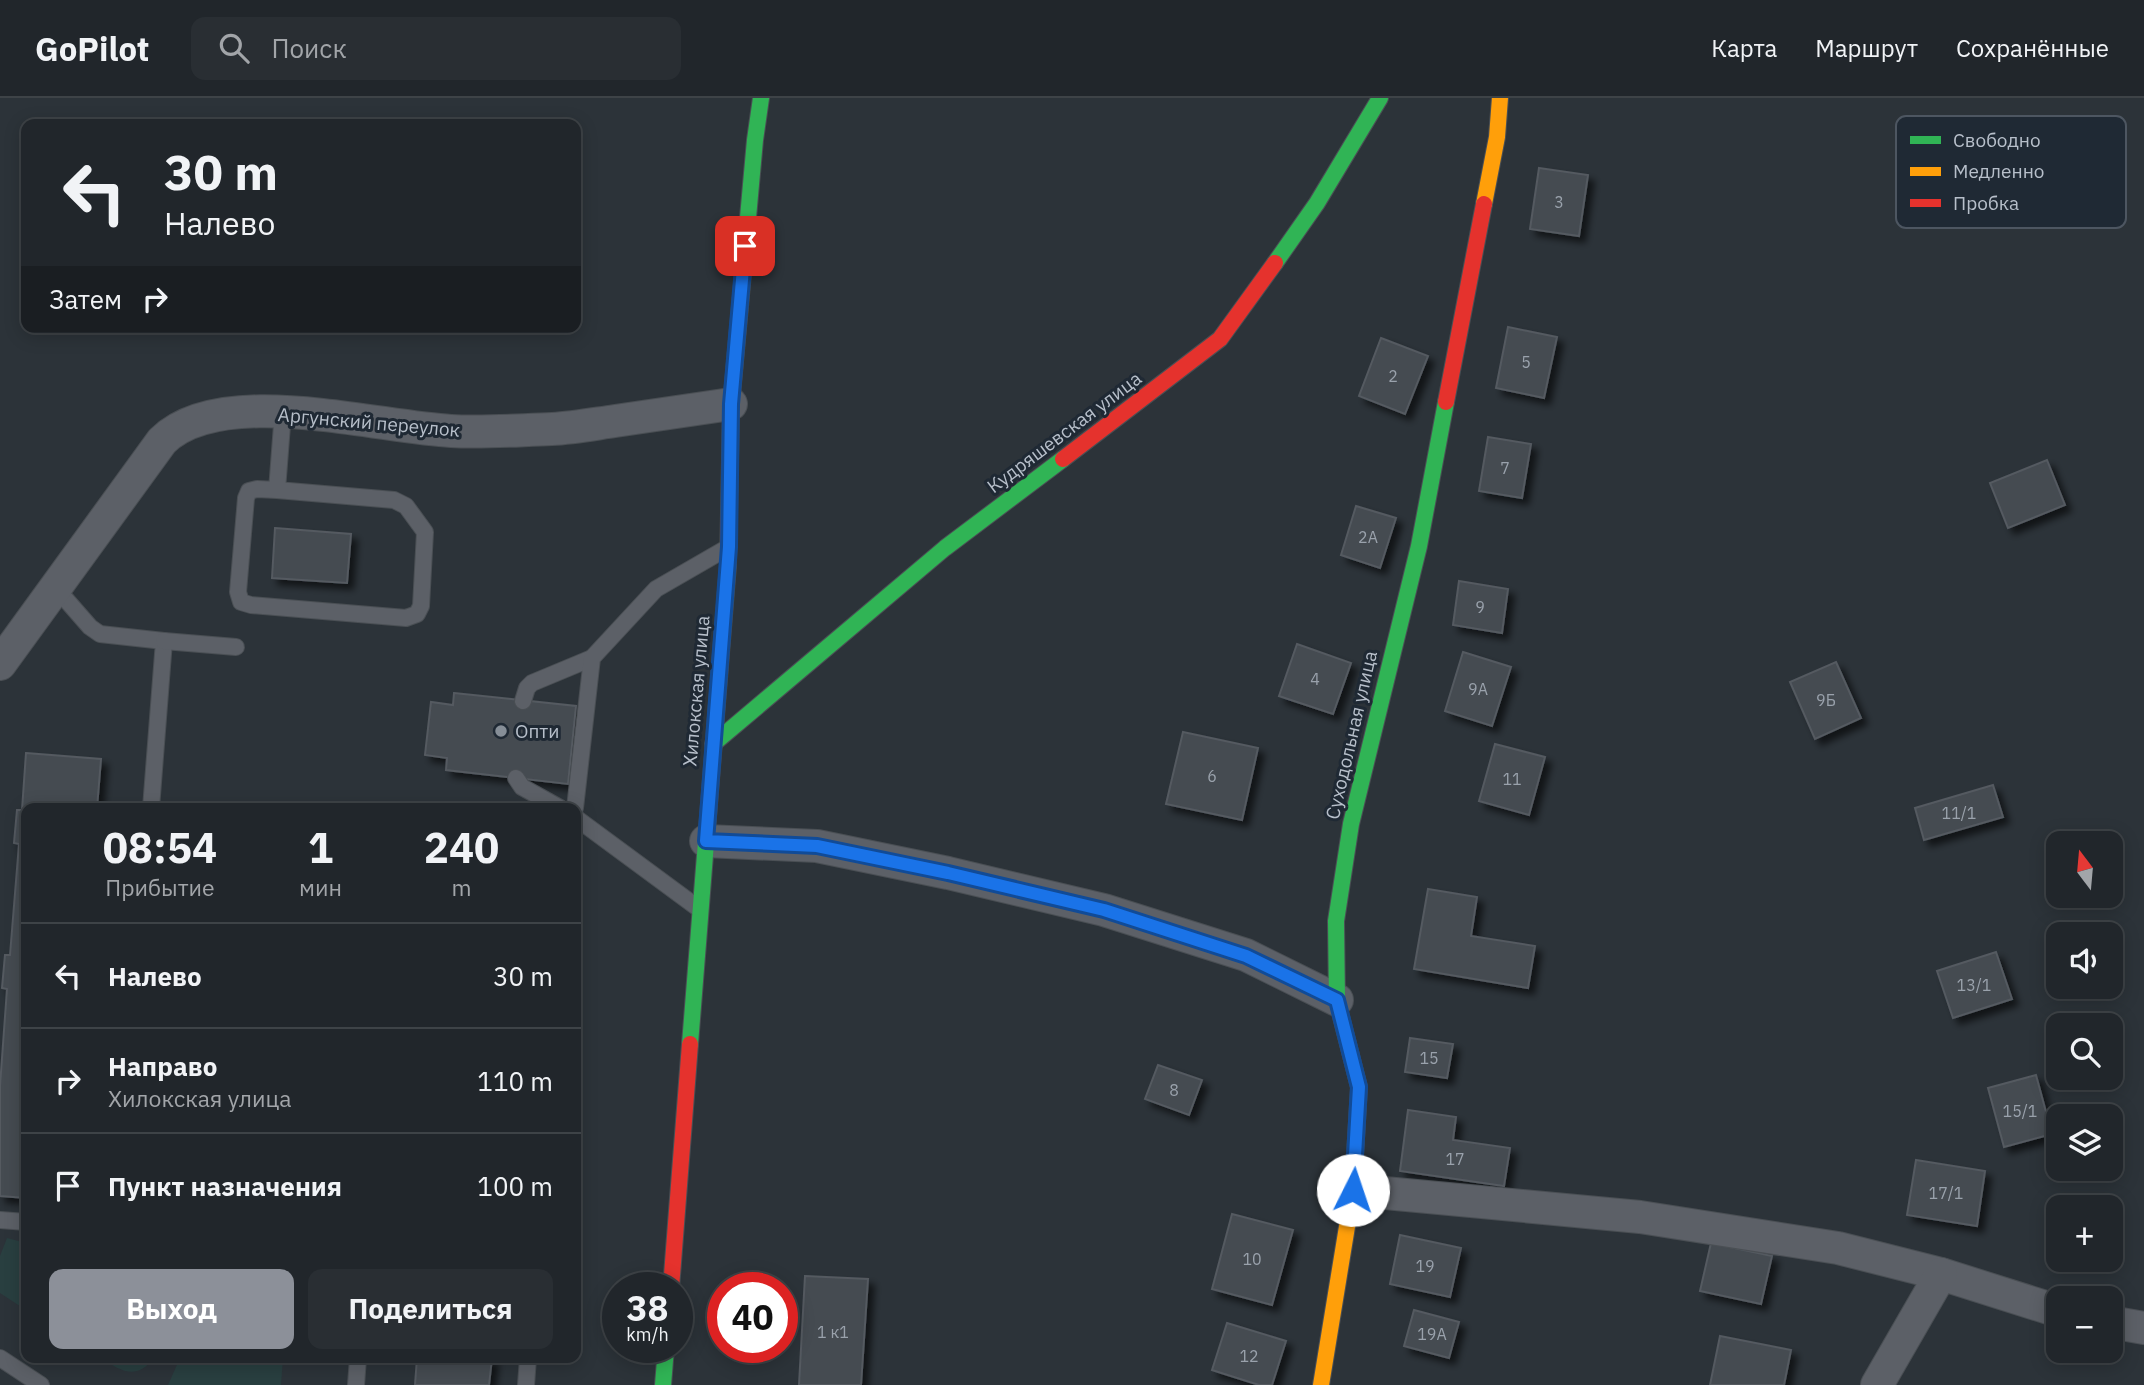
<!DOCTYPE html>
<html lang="ru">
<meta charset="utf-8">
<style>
:root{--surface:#21262b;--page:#292e33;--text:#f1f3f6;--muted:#a2a5a9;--line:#3e4347;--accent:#8c9099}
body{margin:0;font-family:"IBM Plex Sans",sans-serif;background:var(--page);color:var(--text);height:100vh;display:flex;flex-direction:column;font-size:26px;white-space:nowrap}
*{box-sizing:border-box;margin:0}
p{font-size:23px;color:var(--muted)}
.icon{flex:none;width:38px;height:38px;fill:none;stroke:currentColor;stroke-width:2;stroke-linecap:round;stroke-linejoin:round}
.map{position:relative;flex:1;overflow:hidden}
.side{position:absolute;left:21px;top:705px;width:560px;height:560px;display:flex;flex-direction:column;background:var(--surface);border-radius:14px;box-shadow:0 4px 18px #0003,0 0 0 2px var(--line)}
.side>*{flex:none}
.hud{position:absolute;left:21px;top:21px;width:560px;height:214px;border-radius:14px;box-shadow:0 4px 18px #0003,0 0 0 2px var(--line);background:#21262b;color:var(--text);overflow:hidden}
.needle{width:46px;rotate:344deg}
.tools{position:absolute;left:2046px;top:733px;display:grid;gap:14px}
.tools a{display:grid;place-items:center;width:77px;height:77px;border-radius:14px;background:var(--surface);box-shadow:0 4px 18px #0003,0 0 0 2px var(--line);font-size:35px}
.speed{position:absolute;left:602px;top:1174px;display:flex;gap:14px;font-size:35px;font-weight:700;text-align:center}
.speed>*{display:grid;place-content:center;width:91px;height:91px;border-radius:50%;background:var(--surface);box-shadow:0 4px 18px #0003,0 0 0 2px var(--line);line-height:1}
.speed small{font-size:18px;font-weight:400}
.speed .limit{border:10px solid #d22;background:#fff;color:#111}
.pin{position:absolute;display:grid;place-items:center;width:60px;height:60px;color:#fff;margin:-30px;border-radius:14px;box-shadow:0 4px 10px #0006}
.me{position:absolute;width:77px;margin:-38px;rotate:4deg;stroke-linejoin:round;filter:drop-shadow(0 0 5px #0008)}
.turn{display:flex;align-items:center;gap:24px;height:147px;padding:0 28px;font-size:32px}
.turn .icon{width:91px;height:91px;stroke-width:2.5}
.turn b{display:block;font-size:49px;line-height:60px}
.then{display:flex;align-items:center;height:66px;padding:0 28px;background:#0003;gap:14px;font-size:26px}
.eta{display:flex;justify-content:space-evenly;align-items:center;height:119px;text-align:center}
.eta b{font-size:42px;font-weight:800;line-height:49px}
.action{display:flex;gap:14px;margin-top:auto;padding:14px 28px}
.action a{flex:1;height:80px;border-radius:14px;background:var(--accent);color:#fff;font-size:28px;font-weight:800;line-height:80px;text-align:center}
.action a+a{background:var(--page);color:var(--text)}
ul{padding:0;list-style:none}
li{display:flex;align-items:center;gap:21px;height:105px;padding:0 28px;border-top:2px solid var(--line)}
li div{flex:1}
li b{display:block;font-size:26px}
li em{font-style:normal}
header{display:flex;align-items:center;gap:42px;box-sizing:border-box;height:98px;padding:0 35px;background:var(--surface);border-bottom:2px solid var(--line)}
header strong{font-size:33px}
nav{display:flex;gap:38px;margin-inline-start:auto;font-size:24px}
.search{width:490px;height:63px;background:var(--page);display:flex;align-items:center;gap:18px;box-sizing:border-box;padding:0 24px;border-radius:14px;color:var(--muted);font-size:26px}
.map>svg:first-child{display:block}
.green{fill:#293f40}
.building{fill:#454b51;stroke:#545a61;stroke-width:2;filter:url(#shadow)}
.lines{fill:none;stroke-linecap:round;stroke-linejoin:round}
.lane-casing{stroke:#4a4f54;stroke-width:18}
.street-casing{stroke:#4a4f54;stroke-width:34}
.fast-casing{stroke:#4a4f54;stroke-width:18}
.slow-casing{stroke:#4a4f54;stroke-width:18}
.jam-casing{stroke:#4a4f54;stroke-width:18}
.lane{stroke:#5c6067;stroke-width:16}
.street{stroke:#5c6067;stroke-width:32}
.fast{stroke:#30b455;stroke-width:16}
.slow{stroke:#ff9f0a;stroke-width:16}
.jam{stroke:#e5322d;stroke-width:16}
.route-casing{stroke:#114b97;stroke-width:18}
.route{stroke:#1a73e8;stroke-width:12}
.poi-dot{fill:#868e97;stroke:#1f2934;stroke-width:2.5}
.labels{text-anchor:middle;stroke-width:6;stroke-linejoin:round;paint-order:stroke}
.number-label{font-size:16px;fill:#9aa2ac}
.street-label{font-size:19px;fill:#b7bfca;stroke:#1f2934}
.poi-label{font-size:19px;fill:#b7bfca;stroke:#1f2934;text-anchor:start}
.key{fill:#1f2934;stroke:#4d5661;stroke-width:2}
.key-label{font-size:19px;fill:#b7bfca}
</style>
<header>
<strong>GoPilot</strong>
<div class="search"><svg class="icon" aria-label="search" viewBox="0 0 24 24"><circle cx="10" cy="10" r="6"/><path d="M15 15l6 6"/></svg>Поиск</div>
<nav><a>Карта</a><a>Маршрут</a><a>Сохранённые</a></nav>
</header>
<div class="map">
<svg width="2144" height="1287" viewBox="0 0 2144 1287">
<defs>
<filter id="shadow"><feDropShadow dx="6" dy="6" stdDeviation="3.5" flood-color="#0009"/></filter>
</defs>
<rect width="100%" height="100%" fill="#2c3339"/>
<!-- green -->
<g class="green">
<path d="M7,1140L26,1145V1212L0,1195V1158Z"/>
<path d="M101,1260H154C136,1283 121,1273 101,1260Z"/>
<path d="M180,1260H283L281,1287H168Z"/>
</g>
<!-- building -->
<g class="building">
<path d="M1539,70L1588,77L1579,138L1530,131Z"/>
<path d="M1508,229L1557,239L1544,300L1496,290Z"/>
<path d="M1381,240L1428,258L1405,316L1359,298Z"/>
<path d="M1488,339L1531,346L1522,400L1479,393Z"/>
<path d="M2047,362L2065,407L2008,430L1990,385Z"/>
<path d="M1356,408L1396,420L1380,470L1341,457Z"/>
<path d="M275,430L351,436L347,485L272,480Z"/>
<path d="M1459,483L1508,491L1502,535L1453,527Z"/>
<path d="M1297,546L1351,565L1333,616L1279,598Z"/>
<path d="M1463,554L1511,569L1492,628L1445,613Z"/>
<path d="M1836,564L1861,620L1815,641L1790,584Z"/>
<path d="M454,595L576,608L568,686L446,672L447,660L425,657L431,604L453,607Z"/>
<path d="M1183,634L1258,650L1242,722L1166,706Z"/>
<path d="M1495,646L1545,659L1529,717L1479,703Z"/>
<path d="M26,655L101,661L97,710H26V1100L0,1098V988L7,891L2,890L5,857H10L19,746L14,745L17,712H22Z"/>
<path d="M1993,687L2003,719L1924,742L1915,710Z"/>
<path d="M1428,791L1477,799L1471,838L1535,848L1528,890L1414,871Z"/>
<path d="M1996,854L2012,901L1953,920L1937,873Z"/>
<path d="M1410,940L1453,946L1447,980L1405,974Z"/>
<path d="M1158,967L1202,982L1189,1017L1145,1001Z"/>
<path d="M2036,977L2052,1036L2004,1049L1988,990Z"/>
<path d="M1408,1012L1456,1019L1453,1042L1510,1050L1504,1088L1400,1073Z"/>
<path d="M1916,1062L1985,1073L1977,1128L1907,1117Z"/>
<path d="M1232,1116L1293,1132L1272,1207L1212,1191Z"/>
<path d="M1400,1137L1461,1150L1450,1199L1390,1186Z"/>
<path d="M1711,1145L1772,1158L1761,1206L1700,1193Z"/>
<path d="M805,1178L868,1181L861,1287H799Z"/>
<path d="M1414,1212L1459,1224L1449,1260L1404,1248Z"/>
<path d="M1227,1225L1286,1243L1272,1287H1259L1212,1272Z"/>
<path d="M1720,1238L1791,1252L1784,1287H1710Z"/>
<path d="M417,1260H492L489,1287H415Z"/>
</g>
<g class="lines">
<!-- lane casing -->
<g class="lane-casing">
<g id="lane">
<path d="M277,392L257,391L249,393L246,400L238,494L241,504L251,507L406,520L417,516L421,508L425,434L406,408L394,402L277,392L283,314"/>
<path d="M55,489L90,529L100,536L164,543L151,710"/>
<path d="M164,543L236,549"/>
<path d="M523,603L527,590L532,585L592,560"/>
<path d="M516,680L522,689L560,710"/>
<path d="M575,710L592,560L656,491L727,450"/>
<path d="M576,720L698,810"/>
<path d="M0,1122L26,1124"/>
<path d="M0,1260L41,1287"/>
<path d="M356,1287L358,1260"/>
<path d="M526,1287L528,1260"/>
</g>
</g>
<!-- street casing -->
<g class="street-casing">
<g id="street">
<path d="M0,566L162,343C221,285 375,329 451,333C484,335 519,332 552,331C573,330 594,326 615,323C654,317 692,312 731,306"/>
<path d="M706,743L817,748L948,775L1104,812L1246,857L1337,902"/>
<path d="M1353,1092L1640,1119L1838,1150L1941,1176L2058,1213"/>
<path d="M2110,1224L2144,1230"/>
<path d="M1877,1287L1941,1176"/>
</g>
</g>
<!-- fast casing -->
<g class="fast-casing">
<g id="fast">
<path d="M1275,165L1317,105L1380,0"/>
<path d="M731,308L755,42L761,0"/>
<path d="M713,646L945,450L1063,361"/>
<path d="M1337,903L1336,823L1351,726L1419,448L1446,304"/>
<path d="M690,946L728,467"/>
<path d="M663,1287L666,1250"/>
</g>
</g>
<!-- slow casing -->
<g class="slow-casing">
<g id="slow">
<path d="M1484,106L1497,39L1500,0"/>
<path d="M1321,1287L1353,1092L1359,989L1337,903"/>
</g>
</g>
<!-- jam casing -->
<g class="jam-casing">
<g id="jam">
<path d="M1446,304L1484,106"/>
<path d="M1063,361L1220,241L1275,165"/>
<path d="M728,467L731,308"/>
<path d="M671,1190L690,946"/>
</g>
</g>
<!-- lane -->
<use href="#lane" class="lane"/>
<!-- street -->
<use href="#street" class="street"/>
<!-- fast -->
<use href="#fast" class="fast"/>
<!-- slow -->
<use href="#slow" class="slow"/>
<!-- jam -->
<use href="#jam" class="jam"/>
</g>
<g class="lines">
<!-- route casing -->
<g class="route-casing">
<path id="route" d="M745,148L731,306L729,449L706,743L817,748L948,775L1104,812L1246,858L1337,902L1359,989L1353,1092"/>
</g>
<!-- route -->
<use href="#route" class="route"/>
</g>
<!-- markers -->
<circle class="poi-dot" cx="501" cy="633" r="7"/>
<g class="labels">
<!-- number labels -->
<g class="number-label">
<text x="1559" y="110">3</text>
<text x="1526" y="270">5</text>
<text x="1393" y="284">2</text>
<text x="1505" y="376">7</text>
<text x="1368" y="445">2А</text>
<text x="1480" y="515">9</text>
<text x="1315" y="587">4</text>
<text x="1478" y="597">9А</text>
<text x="1826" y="608">9Б</text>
<text x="1212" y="684">6</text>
<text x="1512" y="687">11</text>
<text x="1959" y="721">11/1</text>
<text x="1974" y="893">13/1</text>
<text x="1429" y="966">15</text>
<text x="1174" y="998">8</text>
<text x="2020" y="1019">15/1</text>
<text x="1455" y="1067">17</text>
<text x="1946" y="1101">17/1</text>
<text x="1252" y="1167">10</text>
<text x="1425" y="1174">19</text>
<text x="833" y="1240">1 к1</text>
<text x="1432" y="1242">19А</text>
<text x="1249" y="1264">12</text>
</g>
<!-- street labels -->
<g class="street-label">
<text transform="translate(369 324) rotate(5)" y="7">Аргунский переулок</text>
<text transform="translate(1064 334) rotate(-37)" y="7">Кудряшевская улица</text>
<text transform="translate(696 593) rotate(-85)" y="7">Хилокская улица</text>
<text transform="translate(1351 637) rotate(-77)" y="7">Суходольная улица</text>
</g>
<!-- poi labels -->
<g class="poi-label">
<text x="515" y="640">Опти</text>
</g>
</g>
<!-- legend -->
<rect x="1896" y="18" width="230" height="112" rx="10" class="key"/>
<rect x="1910" y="38" width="31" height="8" fill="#30b455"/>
<rect x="1910" y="69" width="31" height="9" fill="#ff9f0a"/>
<rect x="1910" y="101" width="31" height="8" fill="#e5322d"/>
<g class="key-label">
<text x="1953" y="49">Свободно</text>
<text x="1953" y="80">Медленно</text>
<text x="1953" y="112">Пробка</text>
</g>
</svg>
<div class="tools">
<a><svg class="needle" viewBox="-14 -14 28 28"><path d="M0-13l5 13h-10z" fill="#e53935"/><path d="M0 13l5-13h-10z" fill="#a2a5a9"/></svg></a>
<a><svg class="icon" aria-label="sound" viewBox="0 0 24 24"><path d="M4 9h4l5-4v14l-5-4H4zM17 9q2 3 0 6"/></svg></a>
<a><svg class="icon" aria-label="search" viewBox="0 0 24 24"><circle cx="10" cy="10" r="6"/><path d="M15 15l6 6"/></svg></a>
<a><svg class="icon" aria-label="layers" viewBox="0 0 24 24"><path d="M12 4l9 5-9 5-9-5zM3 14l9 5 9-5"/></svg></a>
<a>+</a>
<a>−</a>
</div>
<div class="speed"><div>38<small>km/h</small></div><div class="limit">40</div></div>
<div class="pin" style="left:745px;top:148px;background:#d93025"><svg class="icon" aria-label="arrive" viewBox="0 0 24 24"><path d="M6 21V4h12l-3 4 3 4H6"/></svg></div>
<svg class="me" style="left:1353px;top:1092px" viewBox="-20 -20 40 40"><circle r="19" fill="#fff"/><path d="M0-13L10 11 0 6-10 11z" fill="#1a73e8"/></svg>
<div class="hud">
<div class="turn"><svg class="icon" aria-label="left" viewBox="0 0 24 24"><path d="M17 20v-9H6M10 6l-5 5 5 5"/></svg><div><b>30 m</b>Налево</div></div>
<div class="then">Затем<svg class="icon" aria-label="right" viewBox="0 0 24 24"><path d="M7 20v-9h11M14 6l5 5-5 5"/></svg></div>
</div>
<section class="side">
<div class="eta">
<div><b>08:54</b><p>Прибытие</p></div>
<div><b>1</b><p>мин</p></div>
<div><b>240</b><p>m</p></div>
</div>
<ul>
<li><svg class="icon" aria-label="left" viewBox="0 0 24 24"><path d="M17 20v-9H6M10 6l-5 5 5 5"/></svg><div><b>Налево</b></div><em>30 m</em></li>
<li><svg class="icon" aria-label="right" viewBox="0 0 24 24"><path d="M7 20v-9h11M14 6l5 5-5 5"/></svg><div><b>Направо</b><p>Хилокская улица</p></div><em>110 m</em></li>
<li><svg class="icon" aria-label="arrive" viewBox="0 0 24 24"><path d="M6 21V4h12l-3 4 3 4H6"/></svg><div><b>Пункт назначения</b></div><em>100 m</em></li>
</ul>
<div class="action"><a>Выход</a><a>Поделиться</a></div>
</section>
</div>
